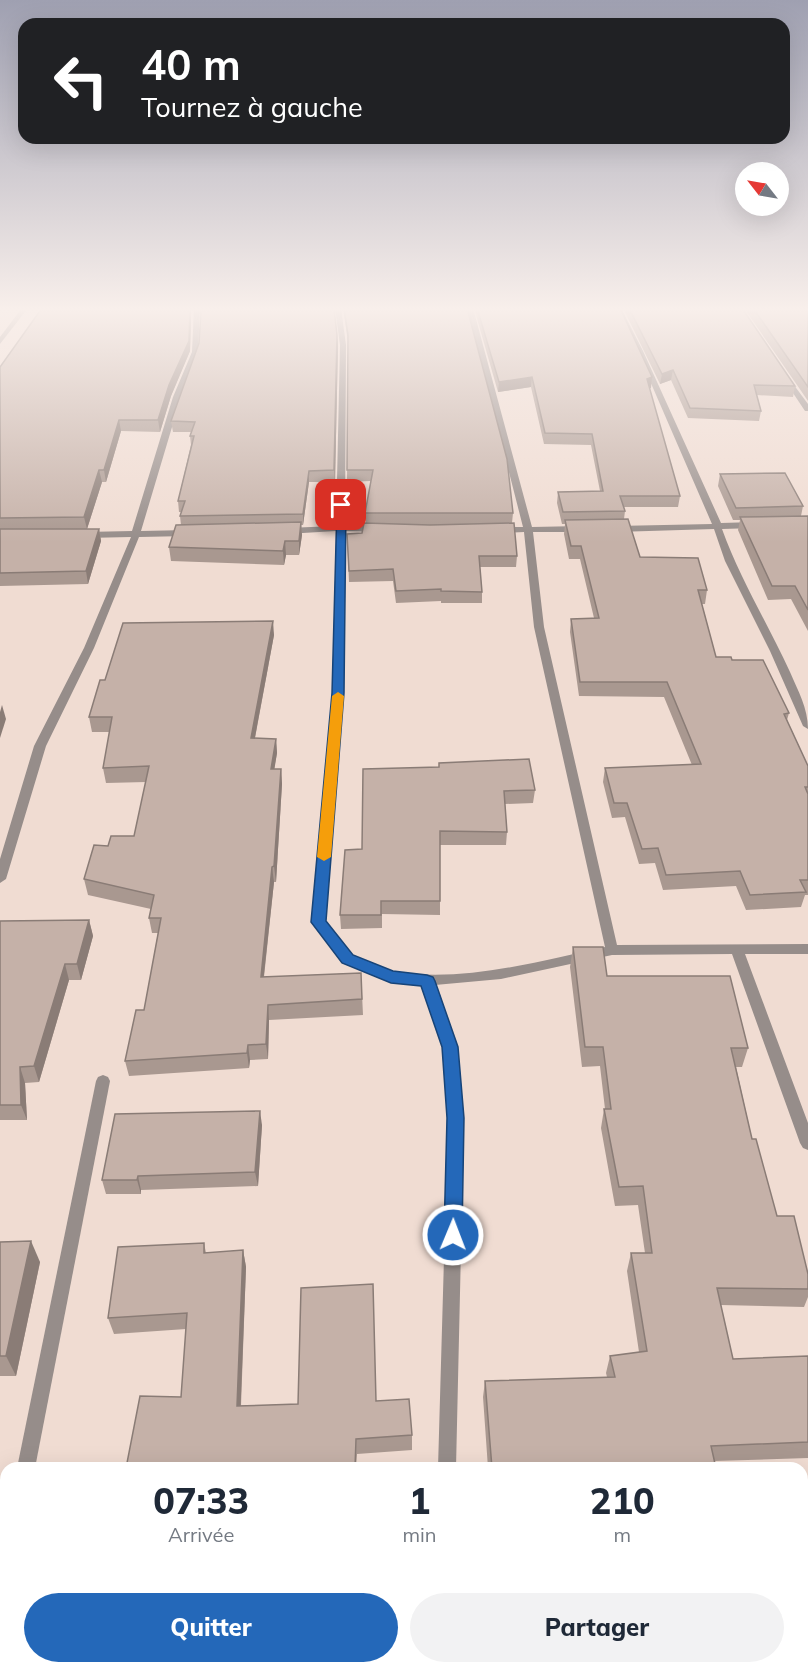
<!DOCTYPE html>
<html lang="fr">
<meta charset="utf-8">
<style>
:root{--surface:#fff;--page:#f2f2f3;--text:#1f2937;--muted:#747a83;--accent:#2468b9}
body{margin:0;font-family:Mulish,sans-serif;background:var(--page);color:var(--text);height:100vh;display:flex;flex-direction:column;font-size:22px;white-space:nowrap}
*{box-sizing:border-box;margin:0}
p{font-size:20px;color:var(--muted)}
.icon{flex:none;width:33px;height:33px;fill:none;stroke:currentColor;stroke-width:2;stroke-linecap:round;stroke-linejoin:round}
.map{position:relative;flex:1;overflow:hidden}
.details{position:absolute;left:0px;top:1462px;width:808px;height:212px;display:flex;flex-direction:column;background:var(--surface);border-radius:18px 18px 0 0;box-shadow:0 6px 24px #0002}
.details>*{flex:none}
.hud{position:absolute;left:18px;top:18px;width:772px;height:126px;border-radius:18px;box-shadow:0 6px 24px #0002;background:#202124;color:#fff;overflow:hidden}
.needle{width:39px;rotate:301deg}
.tools{position:absolute;left:735px;top:162px;display:grid;gap:12px}
.tools a{display:grid;place-items:center;width:54px;height:54px;border-radius:50%;background:var(--surface);box-shadow:0 6px 24px #0002;font-size:30px}
.pin{position:absolute;display:grid;place-items:center;width:51px;height:51px;color:#fff;margin:-26px;border-radius:12px;box-shadow:0 3px 9px #0006}
.me{position:absolute;width:66px;margin:-33px;rotate:1deg;stroke-linejoin:round;filter:drop-shadow(0 0 4px #0008)}
.turn{display:flex;align-items:center;gap:21px;height:126px;padding:0 24px;font-size:27px}
.turn .icon{width:78px;height:78px;stroke-width:2.5}
.turn b{display:block;font-size:42px;line-height:51px}
.eta{display:flex;justify-content:space-evenly;align-items:center;height:102px;text-align:center}
.eta b{font-size:36px;font-weight:800;line-height:42px}
.cta{display:flex;gap:12px;margin-top:auto;padding:12px 24px}
.cta a{flex:1;height:69px;border-radius:36px;background:var(--accent);color:#fff;font-size:24px;font-weight:800;line-height:69px;text-align:center}
.cta a+a{background:var(--page);color:var(--text)}
.map>svg:first-child{display:block}
.lines{fill:none;stroke-linecap:round;stroke-linejoin:round}
.street{fill:#968d8a;fill-rule:evenodd}
.wall{fill:#a99890}
.shaded-wall{fill:#8a7c76}
.building{fill:#c5b1a8;stroke:#8a7c76;stroke-width:1.5}
.route{fill:#2468b9;stroke:#174478;stroke-width:1.5}
.slow{fill:#f59e0b}
</style>
<div class="map">
<svg width="808" height="1673" viewBox="0 0 808 1673">
<rect width="100%" height="100%" fill="#f0dcd2"/>
<g class="lines">
<!-- street -->
<g class="street">
<path d="M22,308H28L0,344V337Z"/>
<path d="M194,308H200L198,352L181,397L141,531L188,530L192,533L188,536L139,537L94,648L46,746L6,879L0,883V859L34,746L84,648L131,537L85,538L81,535L85,532L132,531L173,397L192,352Z"/>
<path d="M335,308H341L346,345L345,526H377L381,529L377,532L345,531L343,693L325,921C332,931 344,950 354,956C418,996 535,962 605,947L534,627L524,532L499,533L495,530L499,527H523L467,308H473L532,527L581,526L585,529L581,532H533L544,627L617,945L808,944V954H745L808,1123V1150L803,1148L800,1143L732,954L612,955L501,979L435,985L457,1047L464,1118L456,1468H438L448,1118L443,1047L422,986L391,982L343,963L312,922L333,693L336,531L286,534L282,531L286,528L336,526L340,345Z"/>
<path d="M615,308H621L643,351L721,523L755,522L759,525L755,528L722,529C740,579 768,624 790,672C798,691 808,708 808,729L803,726L770,651L725,561L714,529L616,532L612,529L616,526L712,524L637,351Z"/>
<path d="M784,377H788L808,404V411H805L783,378Z"/>
<path d="M103,1075L108,1077L110,1081L35,1468H17L96,1081L98,1077Z"/>
<path d="M6,1559V1607L0,1609V1561Z"/>
<rect x="433" y="1668" width="22" height="5"/>
</g>
</g>
<!-- wall -->
<g class="wall">
<path d="M41,308H103V310L191,320L190,351L171,396L160,432L121,431L106,482H102L87,529H99L101,541L88,584L0,586V367L42,309Z"/>
<path d="M334,308L338,345L335,482H309L303,525H301L302,535L299,555H286L284,565L171,561L169,547L181,525L180,516L182,512H179L178,501L191,445L190,436L191,432H173L171,421Z"/>
<path d="M343,308H467L513,513L512,523L517,556L516,567H480L482,592V603H441V601L396,603L393,581L349,582L347,534L362,533L366,523L365,513L371,481L347,482L348,342Z"/>
<path d="M474,308H620L651,388H649L680,496L678,507H624L625,511L624,519L640,557L707,590L705,604H702L716,657L732,660L789,713L787,720L808,766V895H805L801,907L746,910L736,886L663,890L655,863L639,864L625,817L612,818L603,782L605,768L692,765L664,697L579,696L570,632L571,619L594,618L580,559H569L564,534L565,524H562L557,503L558,492L600,491L591,445L544,444L531,387L498,392Z"/>
<path d="M623,308H742L795,386L793,397L757,395L761,411L759,421L688,418L671,380L660,384Z"/>
<path d="M744,308H808V401Z"/>
<path d="M720,474L803,506L801,516H808V631L791,599L768,600L738,530L740,520H733L718,486Z"/>
<path d="M274,635L255,738L276,739L277,753L274,769H281L282,784L276,882H274L264,977L361,973L363,1015L269,1020L268,1059L250,1060L249,1068L129,1076L125,1061L144,1010L158,933H152L149,918L151,909L88,895L84,879L108,846L134,836L146,782L106,783L103,768L110,732H92L89,717L105,680Z"/>
<path d="M439,763L535,790L533,803L505,804L507,832L506,845H440V915L382,914V928L341,929L340,915L362,849L439,767Z"/>
<path d="M89,920L93,936L81,980H69L39,1082L25,1083L27,1120H0V921Z"/>
<path d="M573,947L607,976L748,1048L742,1067H736L752,1139L777,1216L808,1274V1297L804,1307L721,1305L733,1359L808,1356V1458L714,1461L716,1468H488L483,1397L485,1381L607,1377L606,1373L610,1356L639,1352L627,1271L631,1253H645L638,1205L615,1206L601,1128L604,1109H605L600,1066L582,1067L570,967Z"/>
<path d="M262,1125L258,1186L141,1190V1194H106L102,1180Z"/>
<path d="M0,1242L40,1262L16,1376H0Z"/>
<path d="M204,1243L206,1253L243,1250L246,1267L241,1406L376,1401L412,1435V1450L357,1454L356,1468H126L181,1397L186,1329L114,1334L108,1318Z"/>
</g>
<!-- shaded-wall -->
<g class="shaded-wall">
<path d="M190,310L191,320L190,351L171,396L160,432L158,420Z"/>
<path d="M337,335L338,345L335,482L334,470Z"/>
<path d="M673,370L671,380L660,384L662,374Z"/>
<path d="M532,377L531,387L498,392L499,382Z"/>
<path d="M652,377L651,388L645,390L647,379Z"/>
<path d="M119,420L121,431L106,482L104,470Z"/>
<path d="M99,470L102,482L87,529L84,517Z"/>
<path d="M309,471V482L303,525V514Z"/>
<path d="M301,522L302,535L299,555V541Z"/>
<path d="M99,529L101,541L88,584L86,571Z"/>
<path d="M285,541L286,555L284,565L283,551Z"/>
<path d="M273,621L274,635L252,753L251,738Z"/>
<path d="M2,705L6,719L0,738V712Z"/>
<path d="M276,739L277,753L272,784L271,769Z"/>
<path d="M281,769L282,784L276,882L274,866Z"/>
<path d="M272,867L274,882L262,992L261,977Z"/>
<path d="M89,920L93,936L81,980L77,964Z"/>
<path d="M65,964L69,980L39,1082L34,1066Z"/>
<path d="M268,1005L269,1020L268,1059L266,1044Z"/>
<path d="M248,1045L250,1060L249,1068L247,1053Z"/>
<path d="M20,1067L25,1083L27,1120L21,1105Z"/>
<path d="M260,1111L262,1125L258,1186L255,1172Z"/>
<path d="M138,1176L141,1190V1194L137,1180Z"/>
<path d="M31,1241L40,1262L16,1376L6,1356Z"/>
<path d="M243,1250L246,1267L240,1421L237,1406Z"/>
</g>
<!-- building -->
<g class="building">
<path d="M42,308H99L98,310H190L189,341L169,385L158,420H119L104,470H99L84,517L0,518V367Z"/>
<path d="M205,308H334L337,335L334,470L309,471L303,514L180,516L185,501H178L194,436H190L195,422L171,421L199,343L201,311H203Z"/>
<path d="M344,308H467L507,459L513,513H365L373,470H347L348,335Z"/>
<path d="M477,308H620L652,377L647,379L680,496H620L625,511L563,512L558,492L603,491L592,434L545,433L532,377L499,382Z"/>
<path d="M629,308H742L795,386L754,385L761,411L690,408L673,370L662,374Z"/>
<path d="M753,308H808V387Z"/>
<path d="M785,473L803,506L736,508L720,474Z"/>
<path d="M808,516V610L795,586H772L740,517Z"/>
<path d="M628,519L640,557L698,558L707,590H698L716,657H731L732,660H763L789,713L784,714L808,766V787H805L808,794V880H800L806,892L750,895L740,871L666,875L658,848L642,849L627,803H614L605,768L701,764L667,682H580L571,619L599,618L581,546H571L565,520Z"/>
<path d="M301,522L299,541H285L283,551L169,547L176,525Z"/>
<path d="M364,523L430,525L514,523L517,556H479L482,592L441,591V589L396,591L393,569L349,571L347,534L362,533Z"/>
<path d="M0,529H99L86,571L0,573Z"/>
<path d="M273,621L251,738L276,739L271,769H281L274,866L272,867L261,977L361,973L362,999L268,1005L266,1044L248,1045L247,1053L125,1061L136,1010H144L161,918H149L154,895L84,879L94,845L108,846L111,836H134L149,766L103,768L112,717H89L100,680H105L123,623Z"/>
<path d="M529,759L535,790L504,791L507,832L440,831V901H381V915H340L345,850L362,849L363,769L439,767V763Z"/>
<path d="M89,920L77,964H65L34,1066L20,1067L21,1105H0V921Z"/>
<path d="M573,947H603L607,976H730L748,1048H731L752,1139H756L777,1216H794L808,1274V1289L717,1288L733,1359L808,1356V1442L711,1446L716,1468H492L485,1381L615,1377L610,1356L647,1351L631,1253H652L643,1186L619,1187L604,1109H611L603,1047H585Z"/>
<path d="M260,1111L255,1172L138,1176L137,1180H102L115,1114Z"/>
<path d="M31,1241L6,1356H0V1242Z"/>
<path d="M204,1243V1253L243,1250L237,1406L298,1404L301,1288L373,1284L376,1401L409,1399L412,1435L356,1439L355,1468H126L140,1396L181,1397L187,1313L108,1318L118,1247Z"/>
<path d="M802,1663H808V1673H708V1668H802Z"/>
<path d="M76,1668H402V1673H75Z"/>
</g>
<!-- sky -->
<linearGradient id="sky" x2="0" y2="1"><stop stop-color="#9fa0b1"/><stop offset="0.57" stop-color="#f8efeb"/><stop offset="1" stop-color="#f8efeb" stop-opacity="0"/></linearGradient>
<rect width="808" height="542" fill="url(#sky)"/>
<!-- route -->
<path class="route" d="M341,502L346,505L344,693L326,921L353,955L393,971L427,975L433,977L435,981L458,1047L464,1118L462,1235L459,1241L453,1243L446,1241L444,1235L447,1118L442,1047L421,986L391,983L342,963L311,922L332,693L337,505Z"/>
<!-- slow -->
<path class="slow" d="M338,692L344,696L331,857L324,861L317,857L332,696Z"/>
</svg>
<div class="tools">
<a><svg class="needle" viewBox="-14 -14 28 28"><path d="M0-13l5 13h-10z" fill="#e53935"/><path d="M0 13l5-13h-10z" fill="#747a83"/></svg></a>
</div>
<div class="pin" style="left:341px;top:505px;background:#d93025"><svg class="icon" aria-label="arrive" viewBox="0 0 24 24"><path d="M6 21V4h12l-3 4 3 4H6"/></svg></div>
<svg class="me" style="left:453px;top:1235px" viewBox="-20 -20 40 40"><circle r="17" fill="#2468b9" stroke="#fff" stroke-width="3"/><path d="M0-11L8 9 0 5-8 9z" fill="#fff"/></svg>
<div class="hud">
<div class="turn"><svg class="icon" aria-label="left" viewBox="0 0 24 24"><path d="M17 20v-9H6M10 6l-5 5 5 5"/></svg><div><b>40 m</b>Tournez à gauche</div></div>
</div>
<section class="details">
<div class="eta">
<div><b>07:33</b><p>Arrivée</p></div>
<div><b>1</b><p>min</p></div>
<div><b>210</b><p>m</p></div>
</div>
<div class="cta"><a>Quitter</a><a>Partager</a></div>
</section>
</div>
